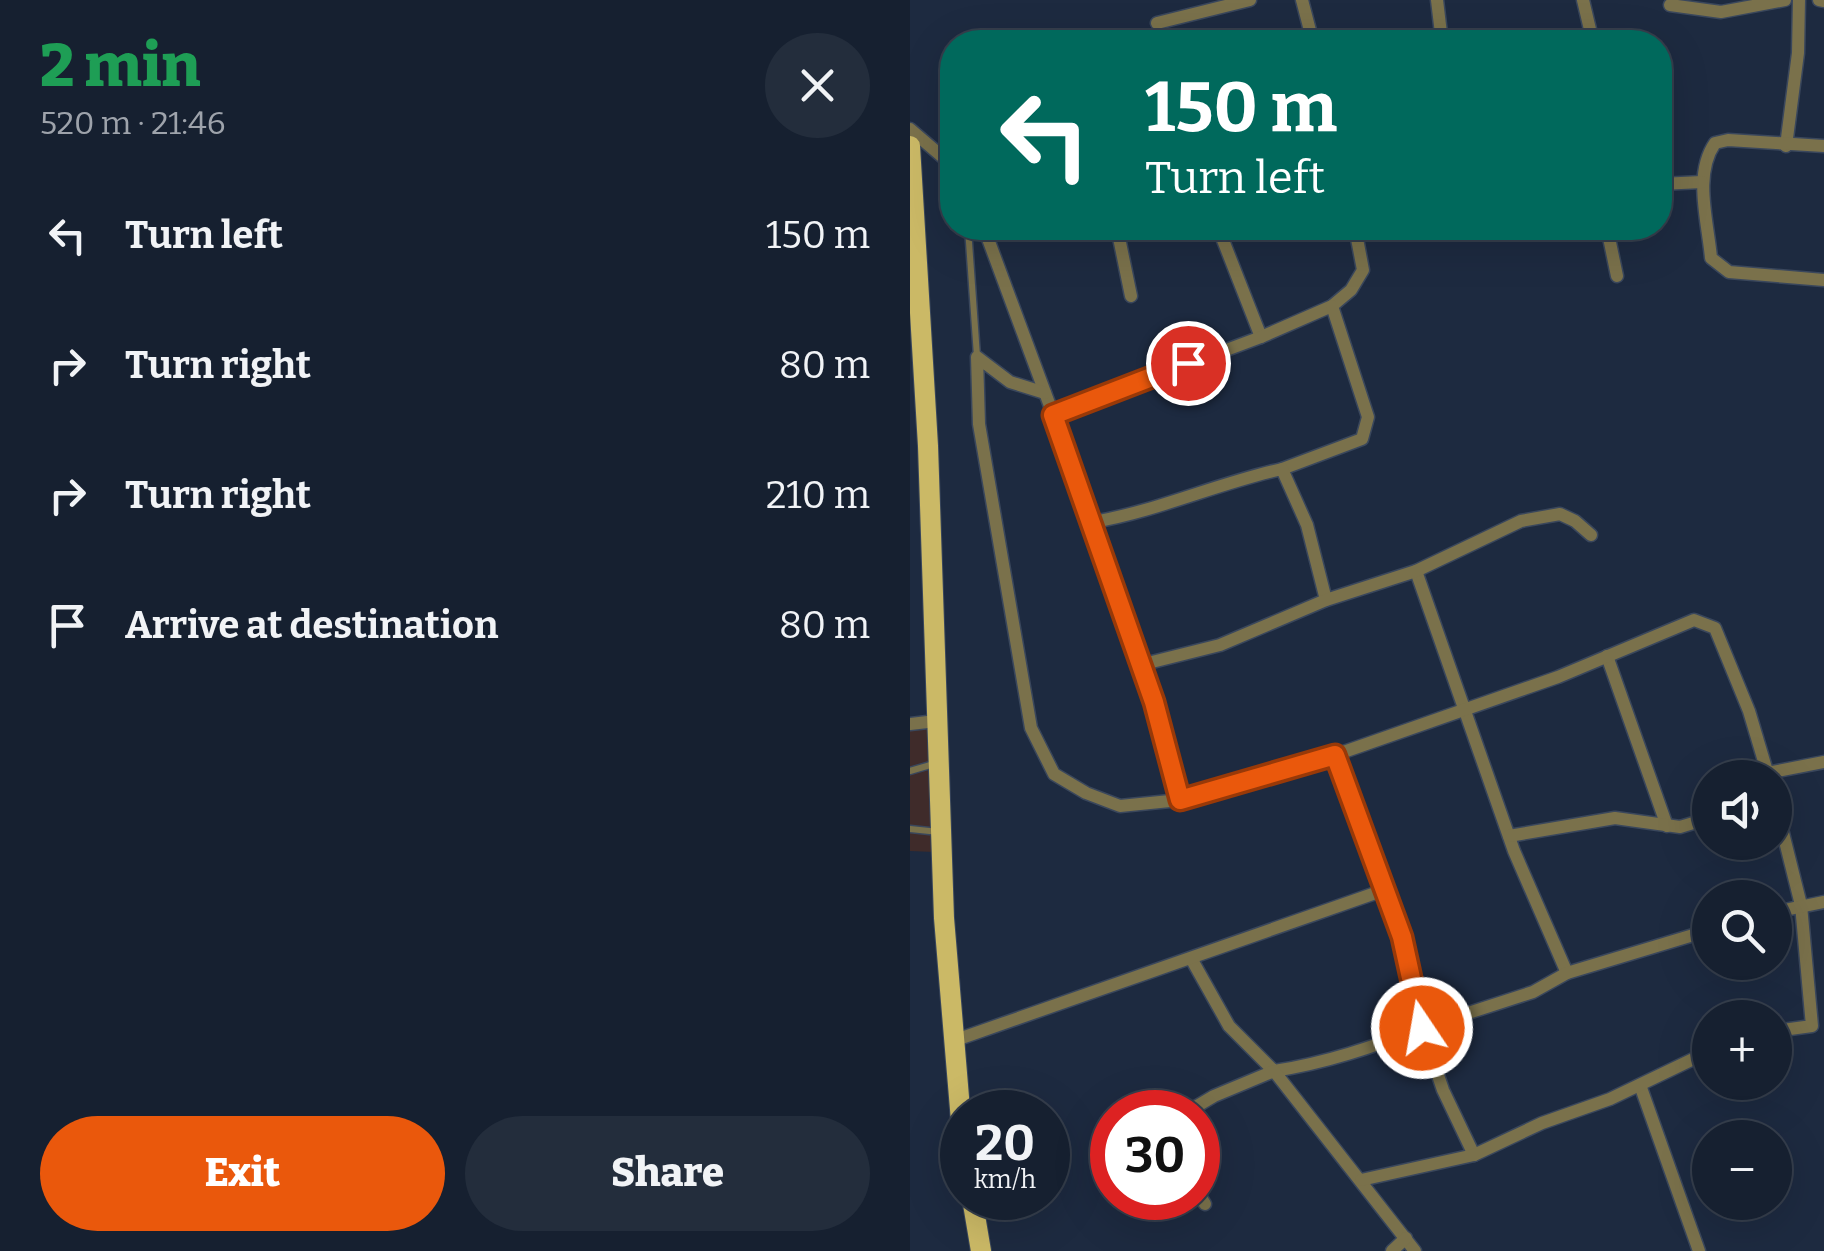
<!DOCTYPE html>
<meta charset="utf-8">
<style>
:root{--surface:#162030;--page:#232d3c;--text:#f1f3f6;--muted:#9ea3ab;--line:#353e4c;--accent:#ea580c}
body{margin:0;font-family:Bitter,serif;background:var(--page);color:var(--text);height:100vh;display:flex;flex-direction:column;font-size:38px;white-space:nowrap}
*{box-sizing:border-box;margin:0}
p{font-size:32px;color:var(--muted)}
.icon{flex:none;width:55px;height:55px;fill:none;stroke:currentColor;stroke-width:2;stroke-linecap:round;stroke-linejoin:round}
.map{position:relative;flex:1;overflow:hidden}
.panel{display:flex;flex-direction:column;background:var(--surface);width:910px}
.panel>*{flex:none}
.hud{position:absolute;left:30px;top:30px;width:732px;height:210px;border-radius:40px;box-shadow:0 10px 40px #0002,0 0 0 2px var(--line);background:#00695c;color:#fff;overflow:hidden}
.controls{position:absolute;left:782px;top:760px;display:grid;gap:20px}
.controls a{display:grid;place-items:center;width:100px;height:100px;border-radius:50%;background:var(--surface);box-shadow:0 10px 40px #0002,0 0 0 2px var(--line);font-size:50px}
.speed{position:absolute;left:30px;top:1090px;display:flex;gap:20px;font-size:50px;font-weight:700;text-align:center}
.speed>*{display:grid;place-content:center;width:130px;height:130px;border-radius:50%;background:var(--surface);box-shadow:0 10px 40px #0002,0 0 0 2px var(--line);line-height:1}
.speed small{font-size:25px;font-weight:400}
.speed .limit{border:15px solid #d22;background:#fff;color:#111}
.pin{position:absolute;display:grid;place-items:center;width:85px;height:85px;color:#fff;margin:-42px;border:5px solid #fff;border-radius:50%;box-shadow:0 2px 10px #0007}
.me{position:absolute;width:110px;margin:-55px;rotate:348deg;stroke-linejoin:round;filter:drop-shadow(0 0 8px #0008)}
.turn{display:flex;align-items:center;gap:35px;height:210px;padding:0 40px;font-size:45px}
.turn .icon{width:130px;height:130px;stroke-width:2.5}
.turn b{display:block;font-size:70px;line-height:85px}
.round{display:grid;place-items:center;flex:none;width:105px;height:105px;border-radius:52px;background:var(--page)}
.head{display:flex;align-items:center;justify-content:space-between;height:170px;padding:0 40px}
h1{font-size:60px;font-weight:800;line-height:75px;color:#1e9e55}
.cta{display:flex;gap:20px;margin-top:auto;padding:20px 40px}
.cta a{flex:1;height:115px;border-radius:60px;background:var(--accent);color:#fff;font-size:40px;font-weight:800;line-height:115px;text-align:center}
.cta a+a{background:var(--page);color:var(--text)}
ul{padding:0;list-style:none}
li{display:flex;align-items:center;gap:30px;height:130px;padding:0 40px}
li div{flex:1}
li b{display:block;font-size:38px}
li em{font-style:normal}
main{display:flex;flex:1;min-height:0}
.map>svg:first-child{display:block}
.commercial{fill:#3f2b2a}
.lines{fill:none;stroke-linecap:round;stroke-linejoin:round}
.service-casing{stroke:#3a475c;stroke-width:9}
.minor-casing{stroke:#3a475c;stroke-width:15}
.primary-casing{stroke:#3a475c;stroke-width:22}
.service{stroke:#7a714b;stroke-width:6}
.minor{stroke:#7a714b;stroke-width:12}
.primary{stroke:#cbb966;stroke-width:20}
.route-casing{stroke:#983908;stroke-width:25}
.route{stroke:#ea580c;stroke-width:18}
</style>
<main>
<section class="panel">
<div class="head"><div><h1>2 min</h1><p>520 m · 21:46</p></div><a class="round"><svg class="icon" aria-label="close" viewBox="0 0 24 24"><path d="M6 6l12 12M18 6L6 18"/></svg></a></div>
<ul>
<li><svg class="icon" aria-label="left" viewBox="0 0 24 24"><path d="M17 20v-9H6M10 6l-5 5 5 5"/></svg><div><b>Turn left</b></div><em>150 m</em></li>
<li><svg class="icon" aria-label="right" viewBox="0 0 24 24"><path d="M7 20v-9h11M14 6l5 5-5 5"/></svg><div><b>Turn right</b></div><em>80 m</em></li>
<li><svg class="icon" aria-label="right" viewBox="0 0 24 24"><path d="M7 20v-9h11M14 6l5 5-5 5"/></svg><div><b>Turn right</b></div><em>210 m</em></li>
<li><svg class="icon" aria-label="arrive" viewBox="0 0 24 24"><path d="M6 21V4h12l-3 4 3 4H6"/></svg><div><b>Arrive at destination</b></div><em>80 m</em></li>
</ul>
<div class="cta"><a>Exit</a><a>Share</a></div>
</section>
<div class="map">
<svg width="914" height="1251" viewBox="0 0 914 1251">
<rect width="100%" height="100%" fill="#1d2a40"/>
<!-- commercial -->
<path class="commercial" d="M21,729L24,852L0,851V731Z"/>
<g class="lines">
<!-- service casing -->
<g class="service-casing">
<g id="service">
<path d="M58,228L67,356"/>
<path d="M0,771L27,763"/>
<path d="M0,829L29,832"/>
</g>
</g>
<!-- minor casing -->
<g class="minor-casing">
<g id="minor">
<path d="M392,0L403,42"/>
<path d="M527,0L532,42"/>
<path d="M673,0L683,42"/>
<path d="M909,0L914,1"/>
<path d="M760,5L811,12L875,0"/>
<path d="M247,23L340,0"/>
<path d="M0,129L42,165"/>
<path d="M876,146L888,53L889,0"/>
<path d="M914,146L818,140L805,143C783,175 798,222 801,258L819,272L914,280"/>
<path d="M750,184L792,182"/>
<path d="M74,228L183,522L244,702L270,800L425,755"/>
<path d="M207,228L221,296"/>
<path d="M697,228L707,276"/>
<path d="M311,235L351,337"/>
<path d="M135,393L100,382L67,357L69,424L121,728L144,774L176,793L210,806L270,800"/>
<path d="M143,415L351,337L422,306L441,290L453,270L445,228"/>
<path d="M372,469L452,439L458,417L422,306"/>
<path d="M183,522C248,511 308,483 372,469L397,525L416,600"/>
<path d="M506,571L604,851L657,973"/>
<path d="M697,656L757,826"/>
<path d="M230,665L310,645L416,600L506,571L611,521L650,514L665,521L681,535"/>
<path d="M0,724L26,721"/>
<path d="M857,773L914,762"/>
<path d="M865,801L891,905L902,1026L865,1031"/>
<path d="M599,836L705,818L770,827L800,818"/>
<path d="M865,912L914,902"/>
<path d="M282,960L319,1026L364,1071C416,1063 463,1047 512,1028L493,937L425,755L648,677L784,620L805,628L839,711L859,778"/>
<path d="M43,1041L477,889"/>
<path d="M730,1085L789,1251"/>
<path d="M277,1112L304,1096L364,1071L505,1251"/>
<path d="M564,1155L533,1090L512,1028L623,992L657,973L800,930"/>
<path d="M451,1180L564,1155L632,1123L700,1099L800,1051"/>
<path d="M288,1193L295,1204"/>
<path d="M482,1251L496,1238"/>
</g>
</g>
<!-- primary casing -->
<g class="primary-casing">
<g id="primary">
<path d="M0,146L18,446L34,918L52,1133"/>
<path d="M62,1198L71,1251"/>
</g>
</g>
<!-- service -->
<use href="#service" class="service"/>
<!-- minor -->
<use href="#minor" class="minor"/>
<!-- primary -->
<use href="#primary" class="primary"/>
</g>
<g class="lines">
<!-- route casing -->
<g class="route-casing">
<path id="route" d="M278,363L143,415L244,702L270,800L425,755L492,937L512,1028"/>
</g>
<!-- route -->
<use href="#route" class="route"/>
</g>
</svg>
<div class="controls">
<a><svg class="icon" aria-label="sound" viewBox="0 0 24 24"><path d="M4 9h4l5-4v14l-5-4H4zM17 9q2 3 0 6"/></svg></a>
<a><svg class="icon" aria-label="search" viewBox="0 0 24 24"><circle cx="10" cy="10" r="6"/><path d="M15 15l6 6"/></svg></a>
<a>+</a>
<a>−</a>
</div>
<div class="speed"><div>20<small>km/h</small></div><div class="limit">30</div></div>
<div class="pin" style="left:278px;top:363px;background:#d93025"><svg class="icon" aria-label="arrive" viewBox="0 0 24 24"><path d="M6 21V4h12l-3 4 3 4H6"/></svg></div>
<svg class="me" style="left:512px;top:1028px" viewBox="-20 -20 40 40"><circle r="17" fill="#ea580c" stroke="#fff" stroke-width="3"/><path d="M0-11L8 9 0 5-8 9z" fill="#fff"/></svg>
<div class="hud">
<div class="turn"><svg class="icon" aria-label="left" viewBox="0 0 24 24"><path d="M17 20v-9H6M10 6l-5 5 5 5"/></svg><div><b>150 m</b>Turn left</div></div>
</div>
</div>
</main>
